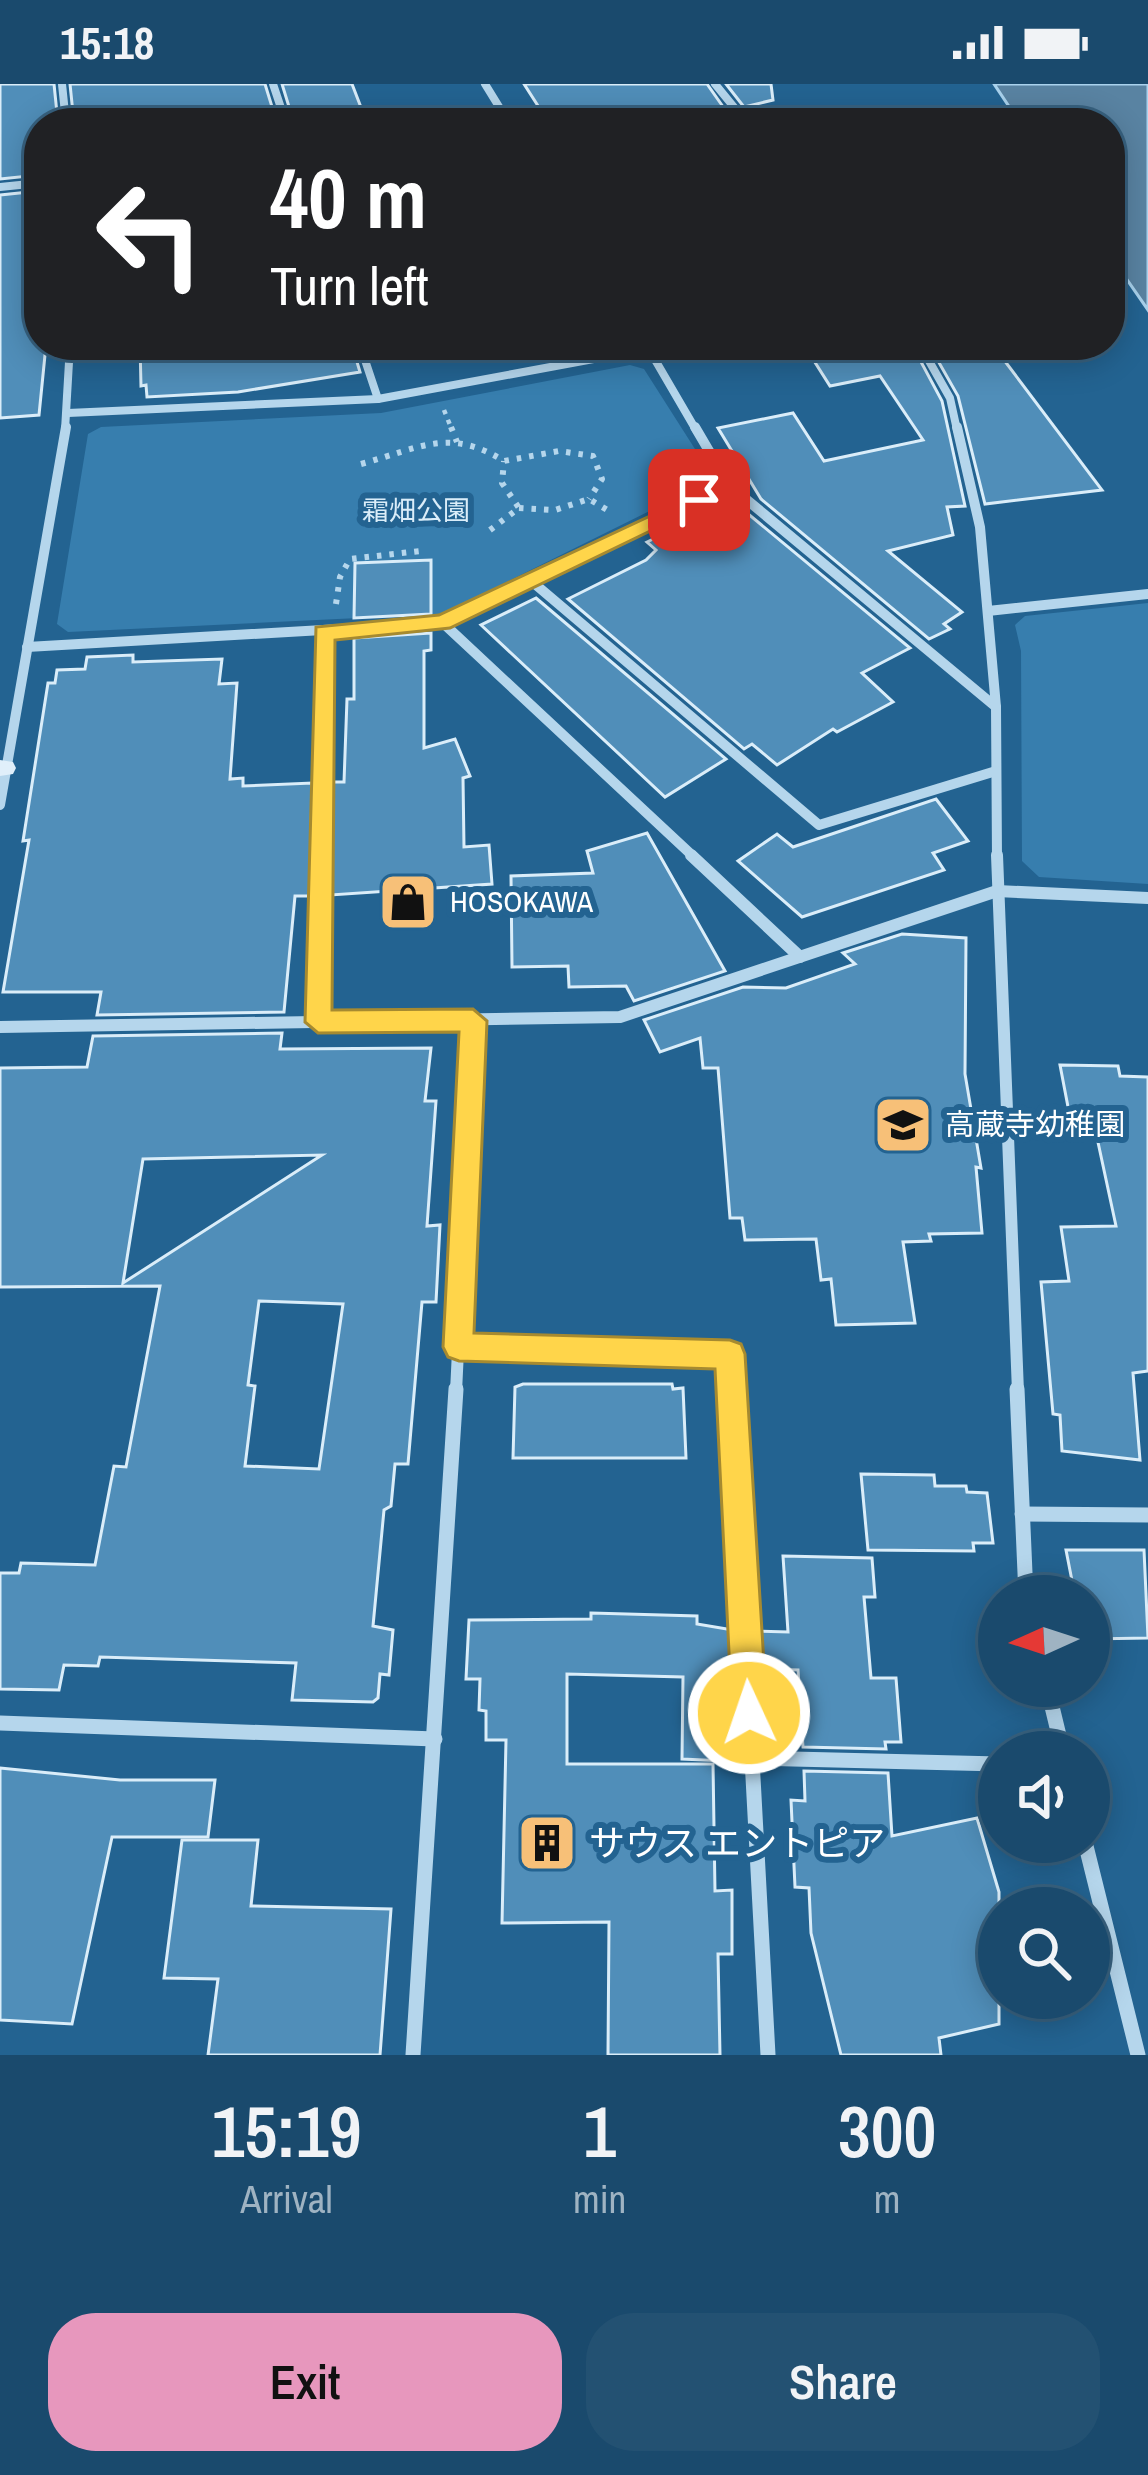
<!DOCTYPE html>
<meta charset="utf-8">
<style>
:root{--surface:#1a4a6d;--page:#235172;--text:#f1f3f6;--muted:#9fb3c2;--line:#386280;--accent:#e797bd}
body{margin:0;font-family:"Archivo Narrow","Noto Sans JP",sans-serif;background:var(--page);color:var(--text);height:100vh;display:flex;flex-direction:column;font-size:45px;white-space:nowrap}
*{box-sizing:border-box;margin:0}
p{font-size:39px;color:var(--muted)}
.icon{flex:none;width:66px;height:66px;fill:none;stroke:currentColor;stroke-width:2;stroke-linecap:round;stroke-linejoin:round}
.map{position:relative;height:1971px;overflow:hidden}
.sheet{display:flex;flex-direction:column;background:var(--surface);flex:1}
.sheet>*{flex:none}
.guide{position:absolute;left:24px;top:24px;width:1101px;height:252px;border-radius:48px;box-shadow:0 6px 30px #0003,0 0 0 3px var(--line);background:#202124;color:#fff;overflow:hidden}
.needle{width:78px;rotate:267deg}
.buttons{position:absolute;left:978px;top:1491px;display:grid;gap:24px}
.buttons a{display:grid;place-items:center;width:132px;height:132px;border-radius:50%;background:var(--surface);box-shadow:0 6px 30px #0003,0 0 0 3px var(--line);font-size:60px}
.pin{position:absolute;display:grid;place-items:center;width:102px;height:102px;color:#fff;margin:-51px;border-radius:24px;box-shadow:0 6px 18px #0006}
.me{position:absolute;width:132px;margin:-66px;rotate:357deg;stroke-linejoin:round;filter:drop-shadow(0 0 9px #0008)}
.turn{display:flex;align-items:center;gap:42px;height:252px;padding:0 48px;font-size:54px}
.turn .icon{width:156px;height:156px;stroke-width:2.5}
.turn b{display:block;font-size:84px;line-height:102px}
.eta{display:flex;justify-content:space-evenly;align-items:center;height:204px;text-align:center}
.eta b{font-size:72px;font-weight:600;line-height:84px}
.action{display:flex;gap:24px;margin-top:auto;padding:24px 48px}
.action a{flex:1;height:138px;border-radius:48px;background:var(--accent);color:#111;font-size:48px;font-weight:600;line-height:138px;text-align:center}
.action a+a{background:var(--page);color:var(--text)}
.status{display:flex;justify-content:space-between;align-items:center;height:84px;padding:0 60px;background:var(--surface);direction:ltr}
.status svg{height:33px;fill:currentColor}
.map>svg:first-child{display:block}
.green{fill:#377eae}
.water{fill:#5983a2;stroke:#a9d2ed;stroke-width:3}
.building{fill:#508eb9;stroke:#daedf9;stroke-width:3;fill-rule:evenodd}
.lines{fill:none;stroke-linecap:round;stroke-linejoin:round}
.path-far1{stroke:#b5d6ec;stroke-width:4.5;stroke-dasharray:4.5 6;stroke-linecap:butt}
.path{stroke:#b5d6ec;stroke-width:6;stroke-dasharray:4.5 8;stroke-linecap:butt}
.street-far3{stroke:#b5d6ec;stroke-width:8}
.street-far2{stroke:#b5d6ec;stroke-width:10}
.street-far1{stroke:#b5d6ec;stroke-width:12}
.street{stroke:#b5d6ec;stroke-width:15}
.secondary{fill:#e0effa;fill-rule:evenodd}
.route{fill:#ffd54a;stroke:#a68a30;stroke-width:3}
.labels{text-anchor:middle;stroke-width:12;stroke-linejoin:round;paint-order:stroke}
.far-park-label{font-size:27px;fill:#daedf9;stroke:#236391}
.poi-label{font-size:30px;fill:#fff;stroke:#236391;text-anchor:start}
.near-poi-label{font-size:36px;fill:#fff;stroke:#236391;text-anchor:start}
</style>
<div class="status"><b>15:18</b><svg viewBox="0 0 49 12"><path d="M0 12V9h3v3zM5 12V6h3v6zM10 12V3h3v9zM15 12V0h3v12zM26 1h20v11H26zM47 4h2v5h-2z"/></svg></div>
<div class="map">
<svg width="1148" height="1971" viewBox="0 0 1148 1971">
<rect width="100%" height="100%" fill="#236391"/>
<!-- green -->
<g class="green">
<path d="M630,281L644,285L709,387L704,400L442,530L68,548L57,540L88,350L101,343L381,329Z"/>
<path d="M1148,519V800L1039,793L1022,777L1021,567L1015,541L1025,532Z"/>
</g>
<!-- water -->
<path class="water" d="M994,0H1148V226L1110,171V39H1020Z"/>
<!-- building -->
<g class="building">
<path d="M0,0H54L58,39H39V91L0,95Z"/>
<path d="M70,0H265L277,39H163L162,31L74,39Z"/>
<path d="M282,0H352L367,39H294Z"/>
<path d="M524,0H707L726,27L670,39H549Z"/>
<path d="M726,0H771L773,16L744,23Z"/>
<path d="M39,107V261H46L39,331L0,334V111Z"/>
<path d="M140,261H352L360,288L238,308L147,313L146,301L141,302Z"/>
<path d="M804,261H912L942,317L965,422L947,423L953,451L888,467L962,528L944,540L950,545L929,555L761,415L718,344L793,329L824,377L923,356L880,292L830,302Z"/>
<path d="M929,261H957L958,274L992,267L1001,272L1102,406L985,420L958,312Z"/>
<path d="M741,424L910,564L862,589L893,618L837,648L833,645L777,681L752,660L744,665L568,515L646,476L656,466L647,458L692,436L700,443Z"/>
<path d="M431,476V530L354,534L355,479Z"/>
<path d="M536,514L726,675L665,713L481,541Z"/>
<path d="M431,549V566L424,567V664L455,655L470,692L463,694L464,763L489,761L492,800L331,811L332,698H344L347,615H354V554Z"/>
<path d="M133,571V578L222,575L219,600L237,599L230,695L243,694V702L312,699L310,812H295L284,928L97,931L101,908H3L29,756L23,757L48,599H55L57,586L85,585L87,573Z"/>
<path d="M936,715L968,757L933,769L944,786L802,833L738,777L777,750L793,763Z"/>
<path d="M647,749L725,887L634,917L626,902L569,903L568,882L512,883L511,792L593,789L587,767Z"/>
<path d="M902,850L966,854L965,990L981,1084L976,1083L982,1149L929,1150L931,1157L903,1158L915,1239L836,1241L831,1195L821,1196L816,1155L745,1156L742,1134H730L718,984H703L700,954L660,968L644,936L743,903L786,904L855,880L843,869Z"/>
<path d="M282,949L280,965L431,964L425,1017H436L427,1142L440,1141L436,1218H422L408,1380H395L391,1422L384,1426L373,1542L393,1546L389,1591L380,1590L378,1614L373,1618L292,1616L296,1579L100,1573L98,1582L64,1581L59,1606L0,1605V1489H19L21,1479L95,1481L114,1382L126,1383L160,1202L0,1203V984L87,983L93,952ZM322,1071L123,1199L143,1075ZM259,1217L343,1220L319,1385L245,1382L255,1302L248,1301Z"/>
<path d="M1060,981L1118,982L1120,992L1148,993V1287L1133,1289L1140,1376L1062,1367L1060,1331L1053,1330L1041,1198L1069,1197L1061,1143L1116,1142L1096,1049H1073Z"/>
<path d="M523,1300H672L673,1305L683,1304L686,1374H513L515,1303Z"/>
<path d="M861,1390L934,1391L935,1402H966L967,1408L987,1409L993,1459H973L974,1467L868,1466Z"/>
<path d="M1066,1466H1144L1148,1554L1089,1555V1512H1075Z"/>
<path d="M783,1472L872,1474L875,1513H864L871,1594H896L901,1658H885L886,1665L803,1663L798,1586L759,1585L757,1547L788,1548Z"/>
<path d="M591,1529L697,1532V1540L733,1546L735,1584H725V1677L682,1675L683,1593L567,1590V1680H713L715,1807L732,1806V1870H718L720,1971H608L609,1838L502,1839L506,1656H486V1627L479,1626L480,1595H466L469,1536L591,1535Z"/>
<path d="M0,1684L120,1696H215L208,1753H112L72,1940L0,1936Z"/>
<path d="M804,1687L888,1689L892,1752L977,1734L999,1808V1940L939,1954L941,1971H841L811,1849L809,1804L795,1803L791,1716L805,1717Z"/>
<path d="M182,1756H258L251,1822L391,1825L380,1971H208L218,1895L164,1894Z"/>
</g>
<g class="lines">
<!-- path-far1 -->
<path class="path-far1" d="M444,326L452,346"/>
<!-- path -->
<g class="path">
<path d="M451,343L457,358"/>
<path d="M361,380C420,364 449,343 504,377L559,367L593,372L602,395L589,415"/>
<path d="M519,424L555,426L589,415L609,427"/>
<path d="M490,446L519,424L502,399L504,377"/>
<path d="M336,520L340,493L350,475L420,467"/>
</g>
<!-- street-far3 -->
<g class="street-far3">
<path d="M62,0L66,39"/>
<path d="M273,0L286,39"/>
<path d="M485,0L509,39"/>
<path d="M715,0L747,39"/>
<path d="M0,103L39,99"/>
<path d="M360,261L378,315"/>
<path d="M920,261L950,314L957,346"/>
<path d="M647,262L696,346"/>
<path d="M68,329L378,315L669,261"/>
<path d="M65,346L70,261"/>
</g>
<!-- street-far2 -->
<g class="street-far2">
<path d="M695,343L729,401L996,623"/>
<path d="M957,343L980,443L996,623L997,774"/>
<path d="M529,495L819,741L996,687"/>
<path d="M988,527L1148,510"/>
<path d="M443,539L695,774"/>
<path d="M27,563L443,539L729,401"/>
<path d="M0,721L66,343"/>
<path d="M321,774L324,549"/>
</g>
<!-- street-far1 -->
<g class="street-far1">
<path d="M691,771L800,873"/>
<path d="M997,771L1018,1308"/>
<path d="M318,937L321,771"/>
<path d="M0,943L620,933L997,807L1148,814"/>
<path d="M459,1263L730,1270L732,1308"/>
<path d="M456,1308L474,937"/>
</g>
<!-- street -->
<g class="street">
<path d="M732,1305L768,1971"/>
<path d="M1017,1305L1026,1512"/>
<path d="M1022,1430L1148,1431"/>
<path d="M1047,1602L1063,1668"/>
<path d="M0,1639L435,1655"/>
<path d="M752,1674L999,1680"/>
<path d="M1085,1758L1138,1971"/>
<path d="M413,1971L456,1305"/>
</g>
<!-- secondary -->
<path class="secondary" d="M0,676L13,678L16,684L13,690L0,692Z"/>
</g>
<!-- route -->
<path class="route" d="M699,409L709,416L706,420L450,544L335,556L332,926L473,925L487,937L474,1249L730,1256L741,1260L745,1270L767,1629L762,1642L749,1647L737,1642L732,1629L715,1285L459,1277L448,1273L443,1263L459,948L318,949L305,938L316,543L439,531Z"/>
<!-- icons -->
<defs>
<g id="shop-square" transform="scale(3)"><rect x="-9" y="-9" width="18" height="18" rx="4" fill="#f7c078" stroke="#236391"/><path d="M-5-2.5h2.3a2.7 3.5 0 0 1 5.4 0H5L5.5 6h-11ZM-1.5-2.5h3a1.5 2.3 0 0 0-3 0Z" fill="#111"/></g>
<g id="school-square" transform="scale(3)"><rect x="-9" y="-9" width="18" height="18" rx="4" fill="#f7c078" stroke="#236391"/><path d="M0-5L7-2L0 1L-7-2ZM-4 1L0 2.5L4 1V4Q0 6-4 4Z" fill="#111"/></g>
<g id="building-square" transform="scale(3)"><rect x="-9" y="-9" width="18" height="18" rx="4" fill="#f7c078" stroke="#236391"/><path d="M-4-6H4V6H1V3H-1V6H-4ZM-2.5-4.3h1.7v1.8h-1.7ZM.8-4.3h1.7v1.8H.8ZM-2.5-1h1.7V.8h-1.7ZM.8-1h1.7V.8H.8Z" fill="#111"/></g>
</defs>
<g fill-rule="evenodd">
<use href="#shop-square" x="408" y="818"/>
<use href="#school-square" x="903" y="1041"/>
<use href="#building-square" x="547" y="1759"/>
</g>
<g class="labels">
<!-- far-park labels -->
<g class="far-park-label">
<text x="416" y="436">霜畑公園</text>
</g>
<!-- poi labels -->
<g class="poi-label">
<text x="450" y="828">HOSOKAWA</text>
<text x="945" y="1051">高蔵寺幼稚園</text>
</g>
<!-- near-poi labels -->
<g class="near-poi-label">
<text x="589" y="1772">サウス エントピア</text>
</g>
</g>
</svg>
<div class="buttons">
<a><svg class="needle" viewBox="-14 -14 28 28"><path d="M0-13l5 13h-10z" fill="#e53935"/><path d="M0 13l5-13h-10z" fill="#9fb3c2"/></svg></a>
<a><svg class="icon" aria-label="sound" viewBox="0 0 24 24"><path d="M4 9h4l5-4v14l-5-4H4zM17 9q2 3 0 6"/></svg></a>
<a><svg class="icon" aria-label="search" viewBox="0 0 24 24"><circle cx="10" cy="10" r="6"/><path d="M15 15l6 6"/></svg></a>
</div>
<div class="pin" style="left:699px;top:416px;background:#d93025"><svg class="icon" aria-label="arrive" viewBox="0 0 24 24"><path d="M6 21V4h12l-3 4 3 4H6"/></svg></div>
<svg class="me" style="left:749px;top:1629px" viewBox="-20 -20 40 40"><circle r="17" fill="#ffd54a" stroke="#fff" stroke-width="3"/><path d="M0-11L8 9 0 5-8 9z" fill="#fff"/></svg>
<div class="guide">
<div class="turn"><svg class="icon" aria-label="left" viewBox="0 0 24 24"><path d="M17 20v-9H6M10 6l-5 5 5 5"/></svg><div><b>40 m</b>Turn left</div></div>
</div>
</div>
<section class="sheet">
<div class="eta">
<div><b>15:19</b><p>Arrival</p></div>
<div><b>1</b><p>min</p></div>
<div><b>300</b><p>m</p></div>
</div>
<div class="action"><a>Exit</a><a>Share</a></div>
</section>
